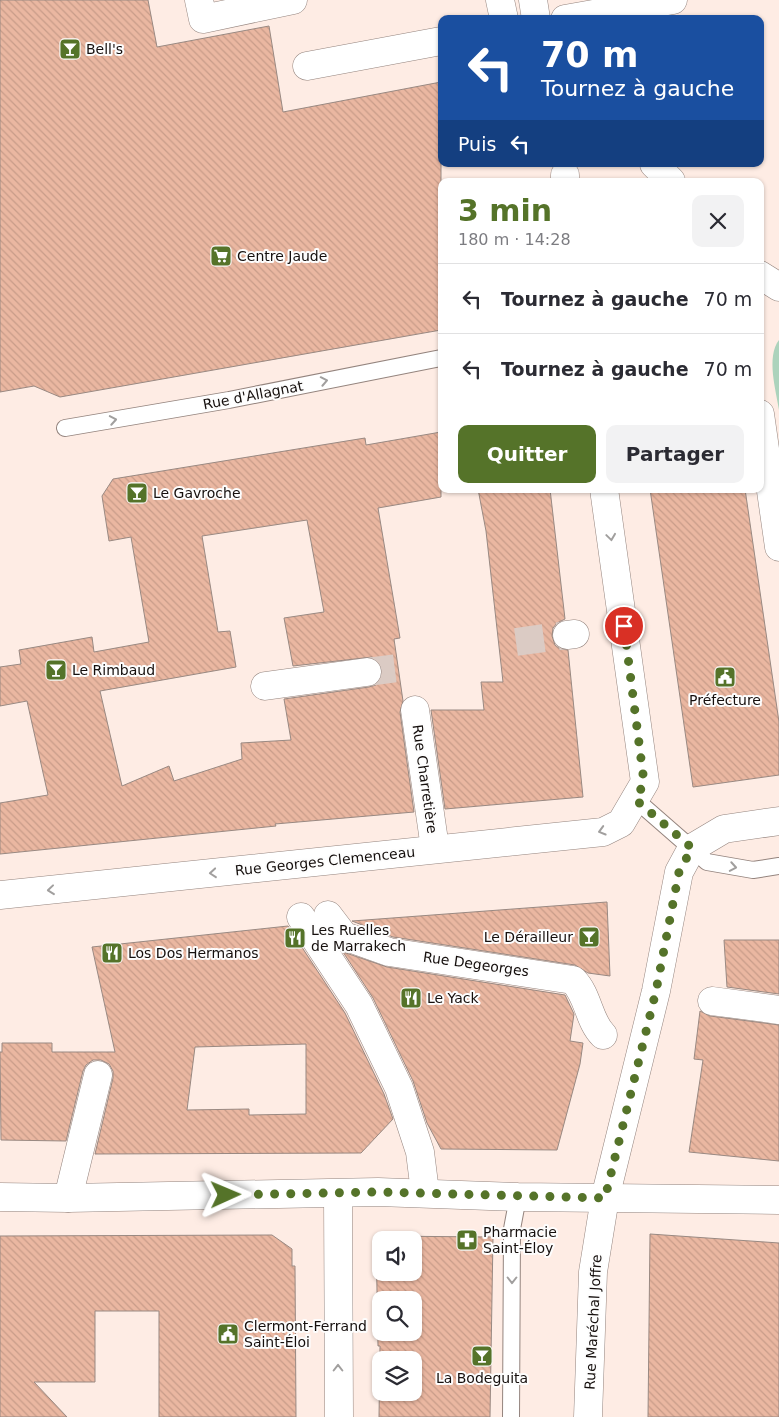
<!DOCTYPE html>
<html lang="fr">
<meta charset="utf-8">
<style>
:root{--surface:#fff;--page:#f2f2f3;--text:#2b2b33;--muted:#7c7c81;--line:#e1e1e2;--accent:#557329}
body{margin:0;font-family:"DejaVu Sans",sans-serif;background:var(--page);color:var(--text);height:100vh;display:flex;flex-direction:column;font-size:19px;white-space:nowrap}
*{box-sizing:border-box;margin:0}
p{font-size:16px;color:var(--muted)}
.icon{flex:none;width:28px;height:28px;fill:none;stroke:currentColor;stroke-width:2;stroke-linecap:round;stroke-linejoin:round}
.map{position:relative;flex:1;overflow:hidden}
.sheet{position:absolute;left:438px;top:178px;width:326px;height:315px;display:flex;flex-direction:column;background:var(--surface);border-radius:10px;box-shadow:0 1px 4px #0004}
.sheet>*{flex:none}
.hud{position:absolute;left:438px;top:15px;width:326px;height:152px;border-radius:10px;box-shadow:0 1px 4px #0004;background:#1a4fa0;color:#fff;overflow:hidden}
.controls{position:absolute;left:372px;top:1231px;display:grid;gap:10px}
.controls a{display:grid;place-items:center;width:50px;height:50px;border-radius:10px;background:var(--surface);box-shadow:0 1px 4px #0004;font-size:25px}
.pin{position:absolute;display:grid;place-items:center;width:42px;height:42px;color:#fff;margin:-21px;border:2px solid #fff;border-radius:50%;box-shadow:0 1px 5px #0007}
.me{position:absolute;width:55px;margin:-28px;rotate:89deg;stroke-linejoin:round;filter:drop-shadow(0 0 4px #0008)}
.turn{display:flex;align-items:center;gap:18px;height:105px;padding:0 20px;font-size:22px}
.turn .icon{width:65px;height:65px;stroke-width:2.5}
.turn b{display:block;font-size:35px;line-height:42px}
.then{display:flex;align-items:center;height:48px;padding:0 20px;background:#0003;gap:10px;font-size:19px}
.round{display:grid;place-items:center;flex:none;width:52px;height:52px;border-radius:10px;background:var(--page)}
.head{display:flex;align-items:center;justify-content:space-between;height:85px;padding:0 20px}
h1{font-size:30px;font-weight:800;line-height:38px;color:var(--accent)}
.cta{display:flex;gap:10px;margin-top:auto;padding:10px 20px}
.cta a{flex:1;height:58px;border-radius:10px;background:var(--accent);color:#fff;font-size:20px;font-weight:800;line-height:58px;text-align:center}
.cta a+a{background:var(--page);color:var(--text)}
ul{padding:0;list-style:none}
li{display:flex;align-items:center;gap:15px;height:70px;padding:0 20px;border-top:1px solid var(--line)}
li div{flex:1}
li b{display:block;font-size:19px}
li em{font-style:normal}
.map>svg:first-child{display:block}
.green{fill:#acd3bc}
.building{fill:url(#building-back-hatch);stroke:#998982;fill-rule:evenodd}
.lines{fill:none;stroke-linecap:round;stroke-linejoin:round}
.street-tunnel{stroke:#dbcbc4;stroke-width:28;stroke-dasharray:28 14;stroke-linecap:butt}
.lane-casing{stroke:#94847e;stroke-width:18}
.street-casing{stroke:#94847e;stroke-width:29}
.secondary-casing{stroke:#94847e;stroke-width:29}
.lane{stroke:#fff;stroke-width:16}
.street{stroke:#fff;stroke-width:28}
.secondary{stroke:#fff;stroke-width:28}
.oneway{stroke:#a19f9e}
.route{stroke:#557329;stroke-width:9;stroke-dasharray:0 16.2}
.labels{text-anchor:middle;stroke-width:4;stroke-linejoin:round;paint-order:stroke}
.poi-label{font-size:14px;fill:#150f0d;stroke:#fdfdfd;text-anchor:start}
.street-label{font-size:14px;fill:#150f0d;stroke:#fdfdfd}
</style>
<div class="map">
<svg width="779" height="1417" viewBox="0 0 779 1417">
<defs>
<pattern id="building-back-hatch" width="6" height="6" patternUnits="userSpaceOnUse" patternTransform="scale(1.25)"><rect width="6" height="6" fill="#eab7a1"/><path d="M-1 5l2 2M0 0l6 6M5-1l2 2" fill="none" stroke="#c89c89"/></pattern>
</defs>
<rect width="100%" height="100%" fill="#feece4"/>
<!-- green -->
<path class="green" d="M779,340V410C776,390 766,357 779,340Z"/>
<!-- building -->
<g class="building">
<path d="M0,0H148L157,47L269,26L283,112L441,82V330L60,397L34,386L0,392Z"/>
<path d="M441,432V497L378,508L400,638L394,639L403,701L400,712L414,812L275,824L276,826L0,854V803L48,795L27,701L0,706V667L21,664L19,650L92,637L94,652L149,642L131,537L109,541L102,496L113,479L365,438L366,445ZM307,520L324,612L284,618L293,666L372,657L379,662L382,669L381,678L376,685L369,687L284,699L291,740L241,743L242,759L174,781L169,766L122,786L100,691L236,667L230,631L218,632L202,536Z"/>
<path d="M478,489H550L565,619L557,623L553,628L552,636L555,645L560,649L568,650L583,797L445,809L431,710H484L481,682H503L486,531Z"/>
<path d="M650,489H745L779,722V775L693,787Z"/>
<path d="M607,902L610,976L588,973L575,965L393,937L352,921Z"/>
<path d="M288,926L345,1013L384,1094L393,1119L361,1153L95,1154L113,1078V1071L109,1064L101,1060H93L86,1065L83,1071L66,1141L1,1140L0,1052H2V1043H52V1052H115L92,947ZM306,1044V1114L249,1115V1109L187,1110L195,1047Z"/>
<path d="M724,940H779V994L727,987Z"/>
<path d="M343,952L387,967L565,995L574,1014L570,1041L583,1043L580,1064L557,1150L441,1149L427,1123L413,1081L373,998Z"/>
<path d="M700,1011L710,1016L779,1025V1161L689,1152L703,1060L694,1059Z"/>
<path d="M650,1234L779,1243V1417H648Z"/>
<path d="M272,1235L292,1249V1266H295L296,1417H159V1311H95V1382H34L67,1417H0V1236Z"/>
<path d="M376,1236L493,1237L490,1417H379L380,1346H378ZM381,1240H414V1272H381ZM381,1300H414V1332H381ZM381,1360H414V1392H381Z"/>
</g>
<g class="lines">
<!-- street-tunnel -->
<g class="street-tunnel">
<path d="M516,642L567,635"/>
<path d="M367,672L398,668"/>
</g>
<!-- lane casing -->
<g class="lane-casing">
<g id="lane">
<path d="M65,428L229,400L441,358"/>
<path d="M636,800L707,862L753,870L779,866"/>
<path d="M511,1417L512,1229L518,1197"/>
</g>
</g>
<!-- street casing -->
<g class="street-casing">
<g id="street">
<path d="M199,0L203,19L293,0"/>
<path d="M500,0L504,19"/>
<path d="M565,19L673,0"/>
<path d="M307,66L441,41"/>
<path d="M654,164L671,181"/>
<path d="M760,275L779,287"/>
<path d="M760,414L779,547"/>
<path d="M567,635L575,634"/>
<path d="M265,686L367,672"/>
<path d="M415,710L435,848"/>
<path d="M328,915L344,936L389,952L573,980C589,996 588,1020 603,1035"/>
<path d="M301,917L359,1005L399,1088L420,1152L425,1192"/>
<path d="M712,1001L779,1010"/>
<path d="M338,1194L339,1417"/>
<path d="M0,1197L68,1198L378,1192L518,1197L779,1200"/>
<path d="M68,1198L98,1075"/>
<path d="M588,1417L593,1272L605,1198L656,991L679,872L692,848L724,829L779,821"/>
</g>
</g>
<!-- secondary casing -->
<g class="secondary-casing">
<g id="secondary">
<path d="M533,0L536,19"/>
<path d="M565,175V181"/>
<path d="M0,895L603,832L621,823L645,782L604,489"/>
</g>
</g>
<!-- lane -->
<use href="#lane" class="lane"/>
<!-- street -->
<use href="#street" class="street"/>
<!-- secondary -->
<use href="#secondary" class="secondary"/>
</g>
<!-- one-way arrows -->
<defs><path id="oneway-chevron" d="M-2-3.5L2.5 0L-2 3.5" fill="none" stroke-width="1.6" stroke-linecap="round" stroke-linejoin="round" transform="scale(1.25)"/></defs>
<g class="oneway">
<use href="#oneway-chevron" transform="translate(324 381) rotate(-11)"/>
<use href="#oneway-chevron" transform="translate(113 420) rotate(-10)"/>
<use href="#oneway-chevron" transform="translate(611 537) rotate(82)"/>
<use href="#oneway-chevron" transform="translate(602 831) rotate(164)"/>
<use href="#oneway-chevron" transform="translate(733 867) rotate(10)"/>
<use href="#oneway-chevron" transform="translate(213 873) rotate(175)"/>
<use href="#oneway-chevron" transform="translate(51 890) rotate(174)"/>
<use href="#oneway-chevron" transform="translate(512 1280) rotate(90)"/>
<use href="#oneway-chevron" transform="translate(338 1368) rotate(-90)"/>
</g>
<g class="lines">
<!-- route -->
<path class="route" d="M226,1195L378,1192L605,1198L656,991L679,872L692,848L636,800L644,782L624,626"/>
</g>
<!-- icons -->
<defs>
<g id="bar-square" transform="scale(1.125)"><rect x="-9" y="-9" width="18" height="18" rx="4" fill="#557329" stroke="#fdfdfd"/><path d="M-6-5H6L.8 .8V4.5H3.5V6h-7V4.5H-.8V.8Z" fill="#fff"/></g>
<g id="supermarket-square" transform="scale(1.125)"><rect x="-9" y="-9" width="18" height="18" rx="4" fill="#557329" stroke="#fdfdfd"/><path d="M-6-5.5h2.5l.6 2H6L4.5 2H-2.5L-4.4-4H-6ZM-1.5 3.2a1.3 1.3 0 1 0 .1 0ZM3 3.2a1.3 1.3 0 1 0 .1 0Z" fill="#fff"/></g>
<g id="civic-square" transform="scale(1.125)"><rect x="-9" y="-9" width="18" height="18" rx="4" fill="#557329" stroke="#fdfdfd"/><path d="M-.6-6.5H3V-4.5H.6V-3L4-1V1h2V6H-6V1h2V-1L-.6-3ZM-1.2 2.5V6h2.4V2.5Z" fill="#fff"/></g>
<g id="restaurant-square" transform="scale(1.125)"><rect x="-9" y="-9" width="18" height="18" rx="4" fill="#557329" stroke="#fdfdfd"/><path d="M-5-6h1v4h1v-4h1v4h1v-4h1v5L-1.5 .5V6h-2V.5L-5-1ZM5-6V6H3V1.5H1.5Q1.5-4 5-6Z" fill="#fff"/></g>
<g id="pharmacy-square" transform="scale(1.125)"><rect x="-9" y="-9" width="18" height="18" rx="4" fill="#557329" stroke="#fdfdfd"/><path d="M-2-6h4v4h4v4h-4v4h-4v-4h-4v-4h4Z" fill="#fff"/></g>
</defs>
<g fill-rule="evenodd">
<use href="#bar-square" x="70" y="49"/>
<use href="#supermarket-square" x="221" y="256"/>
<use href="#bar-square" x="137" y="493"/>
<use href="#bar-square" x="56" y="670"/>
<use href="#civic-square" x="725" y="677"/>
<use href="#bar-square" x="589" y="937"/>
<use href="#restaurant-square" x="295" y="938"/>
<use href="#restaurant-square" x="112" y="953"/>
<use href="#restaurant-square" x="411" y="998"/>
<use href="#pharmacy-square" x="467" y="1240"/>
<use href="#civic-square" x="228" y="1334"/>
<use href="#bar-square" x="482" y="1356"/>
</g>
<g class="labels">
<!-- poi labels -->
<g class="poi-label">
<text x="86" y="54">Bell's</text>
<text x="237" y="261">Centre Jaude</text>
<text x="153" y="498">Le Gavroche</text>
<text x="72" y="675">Le Rimbaud</text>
<text x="725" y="705" text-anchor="middle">Préfecture</text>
<text x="311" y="935">Les Ruelles<tspan x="311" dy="16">de Marrakech</tspan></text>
<text x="573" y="942" text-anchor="end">Le Dérailleur</text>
<text x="128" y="958">Los Dos Hermanos</text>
<text x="427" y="1003">Le Yack</text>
<text x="483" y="1237">Pharmacie<tspan x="483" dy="16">Saint-Éloy</tspan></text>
<text x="244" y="1331">Clermont-Ferrand<tspan x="244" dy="16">Saint-Éloi</tspan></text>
<text x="482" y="1383" text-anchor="middle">La Bodeguita</text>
</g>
<!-- street labels -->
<g class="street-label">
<text transform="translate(253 395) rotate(-11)" y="5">Rue d'Allagnat</text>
<text transform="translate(425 779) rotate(82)" y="5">Rue Charretière</text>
<text transform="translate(325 861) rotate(-6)" y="5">Rue Georges Clemenceau</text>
<text transform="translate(476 964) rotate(8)" y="5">Rue Degeorges</text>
<text transform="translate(593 1322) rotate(-87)" y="5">Rue Maréchal Joffre</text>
</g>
</g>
</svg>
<div class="controls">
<a><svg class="icon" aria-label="sound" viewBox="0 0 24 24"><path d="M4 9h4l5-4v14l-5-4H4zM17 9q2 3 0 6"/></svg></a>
<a><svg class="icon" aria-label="search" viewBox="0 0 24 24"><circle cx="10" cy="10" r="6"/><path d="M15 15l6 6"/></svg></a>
<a><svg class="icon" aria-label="layers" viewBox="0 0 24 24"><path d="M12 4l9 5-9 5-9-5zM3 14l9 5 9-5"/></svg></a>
</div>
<div class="pin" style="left:624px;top:626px;background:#d93025"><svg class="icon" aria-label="arrive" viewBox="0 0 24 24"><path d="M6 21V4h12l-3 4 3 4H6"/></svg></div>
<svg class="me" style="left:226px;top:1195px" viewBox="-20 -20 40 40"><path d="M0-17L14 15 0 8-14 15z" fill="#557329" stroke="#fff" stroke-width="4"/></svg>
<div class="hud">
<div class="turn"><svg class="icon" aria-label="left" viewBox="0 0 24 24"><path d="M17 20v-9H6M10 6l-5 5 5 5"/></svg><div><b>70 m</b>Tournez à gauche</div></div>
<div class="then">Puis<svg class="icon" aria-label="left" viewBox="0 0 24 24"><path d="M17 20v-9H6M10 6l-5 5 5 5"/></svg></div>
</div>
<section class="sheet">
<div class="head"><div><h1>3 min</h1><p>180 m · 14:28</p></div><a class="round"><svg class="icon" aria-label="close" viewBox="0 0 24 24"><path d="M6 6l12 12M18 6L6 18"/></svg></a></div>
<ul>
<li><svg class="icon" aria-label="left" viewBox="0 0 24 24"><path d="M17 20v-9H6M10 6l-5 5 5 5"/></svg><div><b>Tournez à gauche</b></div><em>70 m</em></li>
<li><svg class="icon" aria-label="left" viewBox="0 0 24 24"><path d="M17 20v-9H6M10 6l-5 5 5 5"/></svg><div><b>Tournez à gauche</b></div><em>70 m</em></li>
</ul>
<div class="cta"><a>Quitter</a><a>Partager</a></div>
</section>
</div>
